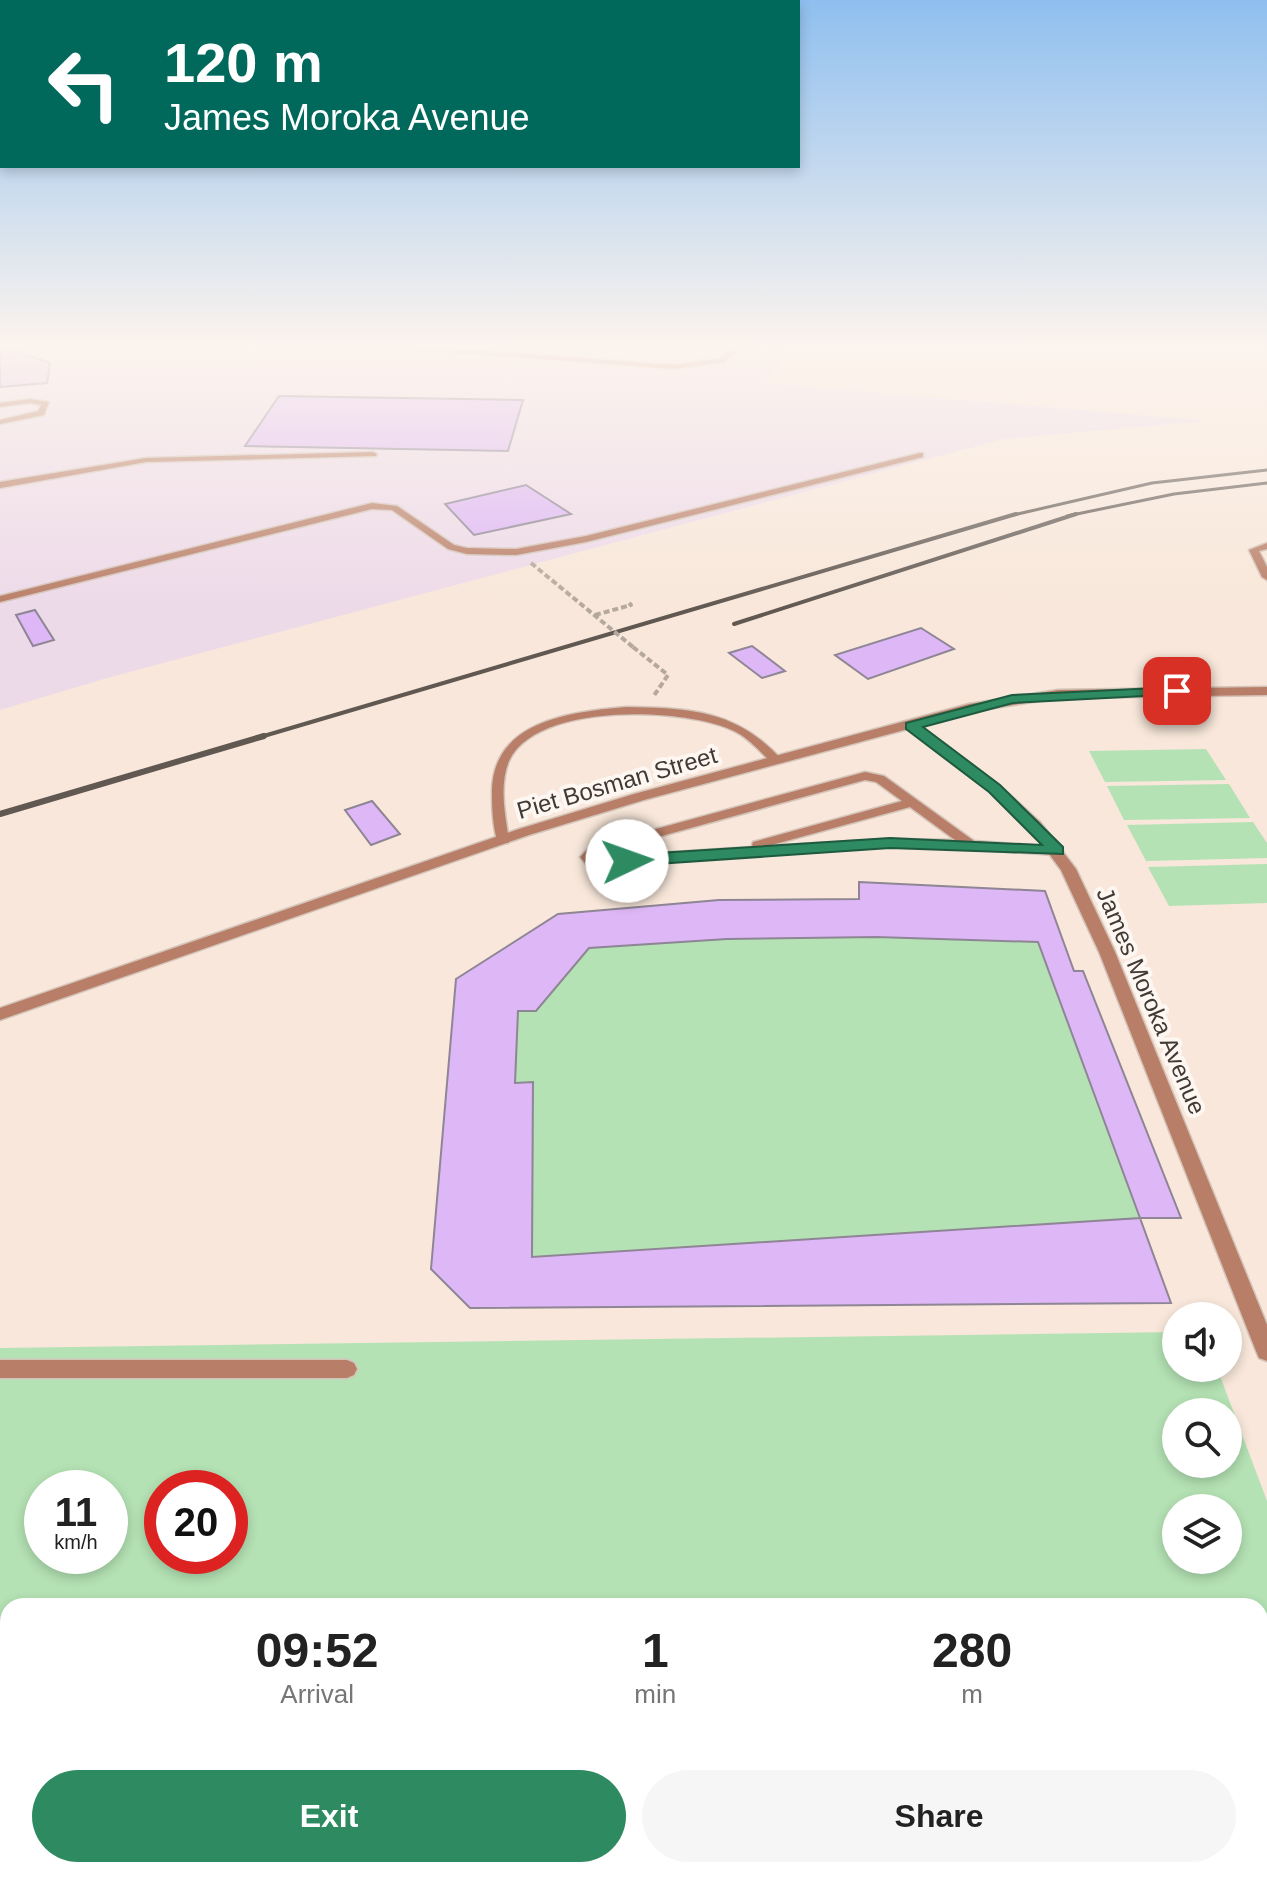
<!DOCTYPE html>
<style>
:root{--surface:#fff;--page:#f6f6f6;--text:#222;--muted:#767676;--accent:#2e8a61}
body{margin:0;font-family:Helvetica,sans-serif;background:var(--page);color:var(--text);height:100vh;display:flex;flex-direction:column;font-size:30px;white-space:nowrap}
*{box-sizing:border-box;margin:0}
p{font-size:26px;color:var(--muted)}
.icon{flex:none;width:44px;height:44px;fill:none;stroke:currentColor;stroke-width:2;stroke-linecap:round;stroke-linejoin:round}
.map{position:relative;flex:1;overflow:hidden}
.details{position:absolute;left:0px;top:1598px;width:1268px;height:280px;display:flex;flex-direction:column;background:var(--surface);border-radius:24px 24px 0 0;box-shadow:0 4px 12px #0003}
.details>*{flex:none}
.banner{position:absolute;left:0px;top:0px;width:800px;height:168px;box-shadow:0 4px 12px #0003;background:#00695c;color:#fff;overflow:hidden}
.controls{position:absolute;left:1162px;top:1302px;display:grid;gap:16px}
.controls a{display:grid;place-items:center;width:80px;height:80px;border-radius:50%;background:var(--surface);box-shadow:0 4px 12px #0003;font-size:40px}
.speed{position:absolute;left:24px;top:1470px;display:flex;gap:16px;font-size:40px;font-weight:700;text-align:center}
.speed>*{display:grid;place-content:center;width:104px;height:104px;border-radius:50%;background:var(--surface);box-shadow:0 4px 12px #0003;line-height:1}
.speed small{font-size:20px;font-weight:400}
.speed .limit{border:12px solid #d22;background:#fff;color:#111}
.pin{position:absolute;display:grid;place-items:center;width:68px;height:68px;color:#fff;margin:-34px;border-radius:16px;box-shadow:0 4px 12px #0006}
.me{position:absolute;width:88px;margin:-44px;rotate:87deg;stroke-linejoin:round;filter:drop-shadow(0 0 6px #0008)}
.turn{display:flex;align-items:center;gap:28px;height:168px;padding:0 32px;font-size:36px}
.turn .icon{width:104px;height:104px;stroke-width:2.5}
.turn b{display:block;font-size:56px;line-height:68px}
.eta{display:flex;justify-content:space-evenly;align-items:center;height:136px;text-align:center}
.eta b{font-size:48px;font-weight:700;line-height:56px}
.primary-button{display:flex;gap:16px;margin-top:auto;padding:16px 32px}
.primary-button a{flex:1;height:92px;border-radius:48px;background:var(--accent);color:#fff;font-size:32px;font-weight:700;line-height:92px;text-align:center}
.primary-button a+a{background:var(--page);color:var(--text)}
.map>svg:first-child{display:block}
.industrial{fill:#eddae9}
.green{fill:#b4e2b4;fill-rule:evenodd}
.building{fill:#ddb7f6;stroke:#8e8595;stroke-width:2;fill-rule:evenodd}
.lines{fill:none;stroke-linecap:round;stroke-linejoin:round}
.service-casing{stroke:#d3c4b9;stroke-width:3}
.tertiary-casing{stroke:#d3c4b9;stroke-width:3}
.path{stroke:#b5a89e;stroke-width:4;stroke-dasharray:6 3;stroke-linecap:butt}
.service{fill:#b97e67;fill-rule:evenodd}
.tertiary{fill:#b97e67;fill-rule:evenodd}
.rail-far2{stroke:#615852;stroke-width:3}
.rail-far1{stroke:#615852;stroke-width:4}
.rail{stroke:#615852;stroke-width:6}
.path-bridge{stroke:#b5a89e;stroke-width:4;stroke-dasharray:6 3;stroke-linecap:butt}
.route{fill:#2e8a61;stroke:#1e5a3f;stroke-width:2}
.labels{text-anchor:middle;stroke-width:8;stroke-linejoin:round;paint-order:stroke}
.street-label{font-size:24px;fill:#403934;stroke:#fdf6f1}
</style>
<div class="map">
<svg width="1267" height="1878" viewBox="0 0 1267 1878">
<rect width="100%" height="100%" fill="#f8e7da"/>
<!-- industrial -->
<path class="industrial" d="M0,344H794L766,383L1207,421L1003,439L107,678L0,710Z"/>
<!-- green -->
<g class="green">
<path d="M1206,749L1226,780L1105,782L1089,751Z"/>
<path d="M1229,784L1250,818L1124,820L1107,786Z"/>
<path d="M1253,822L1267,843V858L1146,861L1127,825Z"/>
<path d="M1267,864V903L1169,906L1148,867Z"/>
<path d="M859,882L1045,891L1064,943L1039,942L1181,1218L1140,1219L1171,1303L470,1308L431,1269L456,979L558,914L719,900L859,899Z"/>
<path d="M1176,1332V1368H1217L1267,1501V1878H0V1348ZM1176,1412H1228V1464H1176ZM42,1488H110V1556H42ZM162,1488H230V1556H162ZM1176,1508H1228V1560H1176ZM8,1606H1260V1870H8Z"/>
</g>
<!-- building -->
<g class="building">
<path d="M0,348L14,350L50,363L47,383L0,387Z"/>
<path d="M279,396L523,400L508,451L245,446Z"/>
<path d="M526,485L571,514L474,535L445,504Z"/>
<path d="M35,610L54,640L33,646L16,615Z"/>
<path d="M921,628L954,649L868,679L835,655Z"/>
<path d="M752,646L785,671L762,678L729,653Z"/>
<path d="M372,801L400,834L371,845L345,810Z"/>
<path d="M859,882L1045,891L1074,971H1083L1181,1218H1140L1171,1303L470,1308L431,1269L456,979L558,914L719,900L859,899ZM876,937L1038,942L1140,1218L532,1257L533,1082L515,1083L518,1011H536L589,948L727,939Z"/>
</g>
<g class="lines">
<!-- service casing -->
<g class="service-casing">
<g id="service">
<path d="M30,399L49,402L44,415L0,424V420L38,411L41,405L30,403L0,407V403Z"/>
<path d="M373,452L377,454L376,456L146,462L0,488V482L146,458Z"/>
<path d="M920,453H923V457L586,542L516,555L467,554L448,549L392,510L372,509L0,602V596L372,503L397,506L454,545L467,548L516,549L586,536Z"/>
<path d="M1267,543V549L1259,551L1267,567V580L1262,577L1249,550Z"/>
<path d="M626,707C690,708 737,710 782,760L780,763H772C760,752 749,738 734,731C686,707 535,702 509,761C499,785 505,815 509,840L508,843H498C493,829 492,810 492,794C491,721 569,712 626,707Z"/>
<path d="M865,772L884,776L974,841L1057,847L1063,851L1057,855L950,848L886,847L605,866L586,864L580,857L590,847ZM865,780L876,782L902,801L753,842L752,845L753,847L595,857L600,853ZM910,807L955,840L886,839L768,846Z"/>
<path d="M0,1360H347L354,1363L357,1369L354,1375L347,1378H0Z"/>
</g>
</g>
<!-- tertiary casing -->
<g class="tertiary-casing">
<g id="tertiary">
<path d="M362,344H394L674,365L720,358L736,344H744L725,362L674,369L366,346Z"/>
<path d="M1267,687V695L1058,698L975,711L920,726L1000,786L1040,822L1076,869L1115,952L1267,1325V1361L1259,1358L1256,1351L1099,952L1061,870L1030,828L990,792L908,729L644,800L529,835L0,1020V1008L519,829L634,794L969,704L1058,690Z"/>
</g>
</g>
<!-- path -->
<g class="path">
<path d="M595,615L631,605L629,603"/>
<path d="M633,647L668,675L653,697"/>
</g>
<!-- service -->
<use href="#service" class="service"/>
<!-- tertiary -->
<use href="#tertiary" class="tertiary"/>
<!-- rail-far2 -->
<g class="rail-far2">
<path d="M1009,516L1152,483L1267,470"/>
<path d="M1067,516L1174,494L1267,483"/>
</g>
<!-- rail-far1 -->
<g class="rail-far1">
<path d="M734,624L1076,514"/>
<path d="M257,738L1016,514"/>
</g>
<!-- rail -->
<path class="rail" d="M0,814L264,736"/>
<!-- path-bridge -->
<path class="path-bridge" d="M531,563L633,647"/>
</g>
<!-- sky -->
<linearGradient id="sky" x2="0" y2="1"><stop stop-color="#8fbfef"/><stop offset="0.57" stop-color="#fcf4ee"/><stop offset="1" stop-color="#fcf4ee" stop-opacity="0"/></linearGradient>
<rect width="1267" height="607" fill="url(#sky)"/>
<!-- route -->
<path class="route" d="M1177,687L1184,691L1182,694L1013,703L923,727L1000,785L1063,847V854L890,848L627,866L618,861L627,855L890,838L1042,845L989,792L906,729V723L1012,695Z"/>
<g class="labels">
<!-- street labels -->
<g class="street-label">
<text transform="translate(617 783) rotate(-16)" y="8">Piet Bosman Street</text>
<text transform="translate(1151 1001) rotate(67)" y="8">James Moroka Avenue</text>
</g>
</g>
</svg>
<div class="controls">
<a><svg class="icon" aria-label="sound" viewBox="0 0 24 24"><path d="M4 9h4l5-4v14l-5-4H4zM17 9q2 3 0 6"/></svg></a>
<a><svg class="icon" aria-label="search" viewBox="0 0 24 24"><circle cx="10" cy="10" r="6"/><path d="M15 15l6 6"/></svg></a>
<a><svg class="icon" aria-label="layers" viewBox="0 0 24 24"><path d="M12 4l9 5-9 5-9-5zM3 14l9 5 9-5"/></svg></a>
</div>
<div class="speed"><div>11<small>km/h</small></div><div class="limit">20</div></div>
<div class="pin" style="left:1177px;top:691px;background:#d93025"><svg class="icon" aria-label="arrive" viewBox="0 0 24 24"><path d="M6 21V4h12l-3 4 3 4H6"/></svg></div>
<svg class="me" style="left:627px;top:861px" viewBox="-20 -20 40 40"><circle r="19" fill="#fff"/><path d="M0-13L10 11 0 6-10 11z" fill="#2e8a61"/></svg>
<div class="banner">
<div class="turn"><svg class="icon" aria-label="left" viewBox="0 0 24 24"><path d="M17 20v-9H6M10 6l-5 5 5 5"/></svg><div><b>120 m</b>James Moroka Avenue</div></div>
</div>
<section class="details">
<div class="eta">
<div><b>09:52</b><p>Arrival</p></div>
<div><b>1</b><p>min</p></div>
<div><b>280</b><p>m</p></div>
</div>
<div class="primary-button"><a>Exit</a><a>Share</a></div>
</section>
</div>
